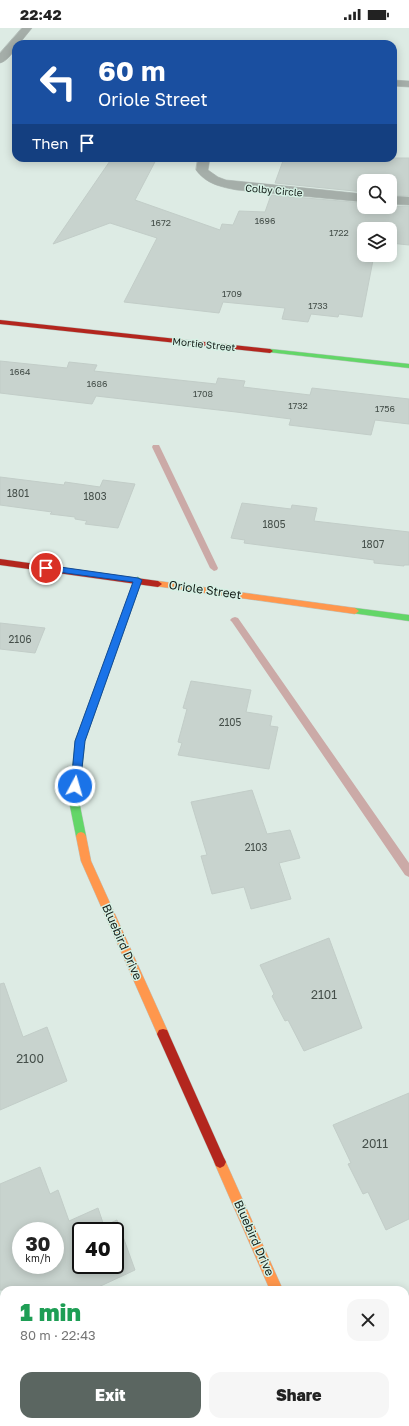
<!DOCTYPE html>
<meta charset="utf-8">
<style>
:root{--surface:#fff;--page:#f6f6f6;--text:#222;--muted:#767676;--accent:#5b6661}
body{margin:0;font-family:"Golos Text",sans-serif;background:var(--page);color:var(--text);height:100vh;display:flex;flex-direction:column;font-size:15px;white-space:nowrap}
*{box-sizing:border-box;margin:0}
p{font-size:13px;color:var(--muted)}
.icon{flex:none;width:22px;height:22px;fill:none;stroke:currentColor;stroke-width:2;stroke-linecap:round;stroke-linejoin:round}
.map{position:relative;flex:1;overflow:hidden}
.side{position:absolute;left:0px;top:1258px;width:409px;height:140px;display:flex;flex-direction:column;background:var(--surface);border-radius:12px 12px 0 0;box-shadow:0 2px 10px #0003}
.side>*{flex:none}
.top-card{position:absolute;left:12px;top:12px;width:385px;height:122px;border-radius:12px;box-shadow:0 2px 10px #0003;background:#1a4fa0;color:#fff;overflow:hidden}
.controls{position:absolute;left:357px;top:146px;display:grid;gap:8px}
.controls a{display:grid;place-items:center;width:40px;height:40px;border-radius:8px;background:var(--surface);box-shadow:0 2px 10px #0003;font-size:20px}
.speed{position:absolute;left:12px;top:1194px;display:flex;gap:8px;font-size:20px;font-weight:700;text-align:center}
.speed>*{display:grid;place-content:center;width:52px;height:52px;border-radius:50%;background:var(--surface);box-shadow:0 2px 10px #0003;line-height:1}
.speed small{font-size:10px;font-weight:400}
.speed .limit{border:2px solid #111;border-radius:6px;background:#fff;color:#111}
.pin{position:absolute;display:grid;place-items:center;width:34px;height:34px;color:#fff;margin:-17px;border:2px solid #fff;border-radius:50%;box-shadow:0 1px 4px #0007}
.me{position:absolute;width:44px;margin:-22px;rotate:6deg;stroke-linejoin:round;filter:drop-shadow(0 0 3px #0008)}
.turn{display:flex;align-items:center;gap:14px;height:84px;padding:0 20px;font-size:18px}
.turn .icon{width:52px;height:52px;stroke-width:2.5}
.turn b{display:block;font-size:28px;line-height:34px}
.then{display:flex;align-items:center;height:38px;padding:0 20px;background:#0003;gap:8px;font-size:15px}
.round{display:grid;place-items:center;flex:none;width:42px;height:42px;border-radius:12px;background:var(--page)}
.headline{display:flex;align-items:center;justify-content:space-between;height:68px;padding:0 20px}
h1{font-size:24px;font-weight:800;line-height:30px;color:#1e9e55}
.primary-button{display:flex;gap:8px;margin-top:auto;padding:8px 20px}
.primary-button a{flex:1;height:46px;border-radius:12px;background:var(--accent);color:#fff;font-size:16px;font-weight:800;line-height:46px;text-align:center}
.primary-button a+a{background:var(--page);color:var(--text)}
.status{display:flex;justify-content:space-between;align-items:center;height:28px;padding:0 20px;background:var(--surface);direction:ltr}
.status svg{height:11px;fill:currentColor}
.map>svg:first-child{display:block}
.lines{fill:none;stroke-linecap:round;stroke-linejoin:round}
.stream{fill:#cbaaa7;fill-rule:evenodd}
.building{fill:#c8d3ce;stroke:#c2cdc8;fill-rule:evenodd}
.street-casing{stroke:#bac5c0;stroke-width:1}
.fast-casing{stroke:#bac5c0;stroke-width:1}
.slow-casing{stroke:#bac5c0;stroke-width:1}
.jam-casing{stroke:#bac5c0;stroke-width:1}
.street{fill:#a5aea9;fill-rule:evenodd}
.fast{fill:#63d668;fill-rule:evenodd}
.slow{fill:#ff974d;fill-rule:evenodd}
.jam{fill:#b3261e;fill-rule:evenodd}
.route{fill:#1a73e8;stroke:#114b97}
.labels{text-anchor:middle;stroke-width:3;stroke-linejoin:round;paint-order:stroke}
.far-number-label{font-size:9px;fill:#444e49}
.far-street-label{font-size:10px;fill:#151f1a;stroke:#d7f1e5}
.number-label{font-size:10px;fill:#444e49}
.street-label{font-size:12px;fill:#151f1a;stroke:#d7f1e5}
.near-number-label{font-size:12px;fill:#444e49}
</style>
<div class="status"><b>22:42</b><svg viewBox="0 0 49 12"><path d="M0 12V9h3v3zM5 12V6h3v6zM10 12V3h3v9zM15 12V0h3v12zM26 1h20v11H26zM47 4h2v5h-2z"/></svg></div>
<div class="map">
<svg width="409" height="1398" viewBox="0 0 409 1398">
<rect width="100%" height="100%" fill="#ddebe4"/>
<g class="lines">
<!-- stream -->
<g class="stream">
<path d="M153,417H159L160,419L218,540L217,542L214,543L210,540L152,419Z"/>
<path d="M235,589L238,590L409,835V849L405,847L232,594L230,592L232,590Z"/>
</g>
</g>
<!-- building -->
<g class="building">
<path d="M112,130H157L135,172L220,202L222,196L233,197L239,183L265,184L271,167L364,175V179L409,178V217L390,215V201H364V227H374L362,289L339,286L338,289L311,286L308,294L282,291L285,280L223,274L219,285L124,274L157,210L110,195L53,216Z"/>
<path d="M284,130H409V168L390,167V153H364V164L275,155Z"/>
<path d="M0,333L67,340L69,334L97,337L94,343L216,356L218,350L245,353L243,359L310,367L312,360L409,371V396L375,392L371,407L289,397L291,391L236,384L96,368L92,376L0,365Z"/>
<path d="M0,449L64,457L65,454L100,459L103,452L135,456L118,500L85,496L87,493L75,491V489L50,486L52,484L0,477Z"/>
<path d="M242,475L291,481L292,477L317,480L314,493L409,504V537H404V538L374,535V532L244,515L245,512L231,510Z"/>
<path d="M0,595L45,600L35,625L0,621Z"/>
<path d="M191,653L251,662L246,684L272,688L270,698L278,699L269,741L178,727L182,715L178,714L187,681L183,680Z"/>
<path d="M252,762L267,806L290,802L300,830L279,835L291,871L251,881L244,859L212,866L201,828L207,827L191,774Z"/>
<path d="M329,910L362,1000L304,1023L288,992L285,993L272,968L274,966L260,937Z"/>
<path d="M4,955L23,1009L47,999L67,1053L0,1082V956Z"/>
<path d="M409,1065V1191L386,1202L368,1164L363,1166L348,1136L351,1135L333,1097Z"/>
<path d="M40,1139L50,1166L58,1162L69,1193L98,1180L104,1198L117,1192L135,1242L92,1262H0V1156ZM21,1203H55V1237H21ZM81,1203H115V1237H81Z"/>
</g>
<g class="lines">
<!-- street casing -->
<g class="street-casing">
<g id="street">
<path d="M22,0H32L19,16H16C16,23 6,34 0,35V25Z"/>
<path d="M393,52L409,53V59L393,58Z"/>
<path d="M198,130H210L208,142L218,149L226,152L364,166V174L237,162C221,159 206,156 196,142Z"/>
<path d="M390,168L409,169V177L390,176Z"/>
<path d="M319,1394H353L355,1398H321Z"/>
</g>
</g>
<!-- fast casing -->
<g class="fast-casing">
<g id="fast">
<path d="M270,321L409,336V340L268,324L267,323Z"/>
<path d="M138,549L142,552L85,713L79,773L86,808L84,811L81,812L78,811L76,808L69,773L75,713L134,552Z"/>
<path d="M355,580L409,587V593L352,585L351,583L352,581Z"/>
</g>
</g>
<!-- slow casing -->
<g class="slow-casing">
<g id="slow">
<path d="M158,553L355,580L359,583L355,586L155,558L154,556Z"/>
<path d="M81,804L84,805L86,808L91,833L169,1006L167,1010L163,1011L159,1010L81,833L76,808L78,805Z"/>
<path d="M220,1128L224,1130L283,1262H270L214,1134L216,1130Z"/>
</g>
</g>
<!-- jam casing -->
<g class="jam-casing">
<g id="jam">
<path d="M0,292L270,321L273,323L270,325L0,296Z"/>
<path d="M0,531L158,553L162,556L158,559L0,537Z"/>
<path d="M163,1001L167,1002L224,1130L226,1134L224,1138L220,1140L216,1138L157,1006L159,1002Z"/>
</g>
</g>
<!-- street -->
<use href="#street" class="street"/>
<!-- fast -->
<use href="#fast" class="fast"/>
<!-- slow -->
<use href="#slow" class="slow"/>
<!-- jam -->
<use href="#jam" class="jam"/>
</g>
<!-- route -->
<path class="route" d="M46,537L138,550L142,552L85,713L80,758L79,761H72L71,758L75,713L133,554L43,542L42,540Z"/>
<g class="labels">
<!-- far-number labels -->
<g class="far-number-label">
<text x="265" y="196">1696</text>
<text x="161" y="198">1672</text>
<text x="339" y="208">1722</text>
<text x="232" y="269">1709</text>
<text x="318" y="281">1733</text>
<text x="20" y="347">1664</text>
<text x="97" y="359">1686</text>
<text x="203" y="369">1708</text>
<text x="298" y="381">1732</text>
<text x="385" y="384">1756</text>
</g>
<!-- far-street labels -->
<g class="far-street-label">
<text transform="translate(274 162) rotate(5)" y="4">Colby Circle</text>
<text transform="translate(204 316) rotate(6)" y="4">Mortie Street</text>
</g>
<!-- number labels -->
<g class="number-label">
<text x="18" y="469">1801</text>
<text x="95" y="472">1803</text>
<text x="274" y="500">1805</text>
<text x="373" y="520">1807</text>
<text x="20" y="615">2106</text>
<text x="230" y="698">2105</text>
<text x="256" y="823">2103</text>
</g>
<!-- street labels -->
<g class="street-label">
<text transform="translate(205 562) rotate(8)" y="4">Oriole Street</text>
<text transform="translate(122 914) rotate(66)" y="4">Bluebird Drive</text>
<text transform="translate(254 1210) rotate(66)" y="4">Bluebird Drive</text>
</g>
<!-- near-number labels -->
<g class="near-number-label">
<text x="324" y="971">2101</text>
<text x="30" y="1035">2100</text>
<text x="375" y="1120">2011</text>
</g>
</g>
</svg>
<div class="controls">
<a><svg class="icon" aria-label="search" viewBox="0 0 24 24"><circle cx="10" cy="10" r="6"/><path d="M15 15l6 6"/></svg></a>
<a><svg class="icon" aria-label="layers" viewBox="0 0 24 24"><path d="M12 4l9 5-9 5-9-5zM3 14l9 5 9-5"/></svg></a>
</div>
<div class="speed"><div>30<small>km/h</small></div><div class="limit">40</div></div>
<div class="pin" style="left:46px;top:540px;background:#d93025"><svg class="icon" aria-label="arrive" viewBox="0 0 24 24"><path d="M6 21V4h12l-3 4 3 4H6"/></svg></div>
<svg class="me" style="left:75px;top:758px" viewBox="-20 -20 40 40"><circle r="17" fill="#1a73e8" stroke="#fff" stroke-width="3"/><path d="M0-11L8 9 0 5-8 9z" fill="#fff"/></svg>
<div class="top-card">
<div class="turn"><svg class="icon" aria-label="left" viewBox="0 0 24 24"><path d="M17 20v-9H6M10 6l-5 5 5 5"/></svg><div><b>60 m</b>Oriole Street</div></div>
<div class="then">Then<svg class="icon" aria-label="arrive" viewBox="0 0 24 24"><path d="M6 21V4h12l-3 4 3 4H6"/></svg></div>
</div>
<section class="side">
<div class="headline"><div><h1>1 min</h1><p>80 m · 22:43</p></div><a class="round"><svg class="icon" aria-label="close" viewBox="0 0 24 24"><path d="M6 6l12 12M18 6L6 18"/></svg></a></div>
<div class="primary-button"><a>Exit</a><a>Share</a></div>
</section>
</div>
